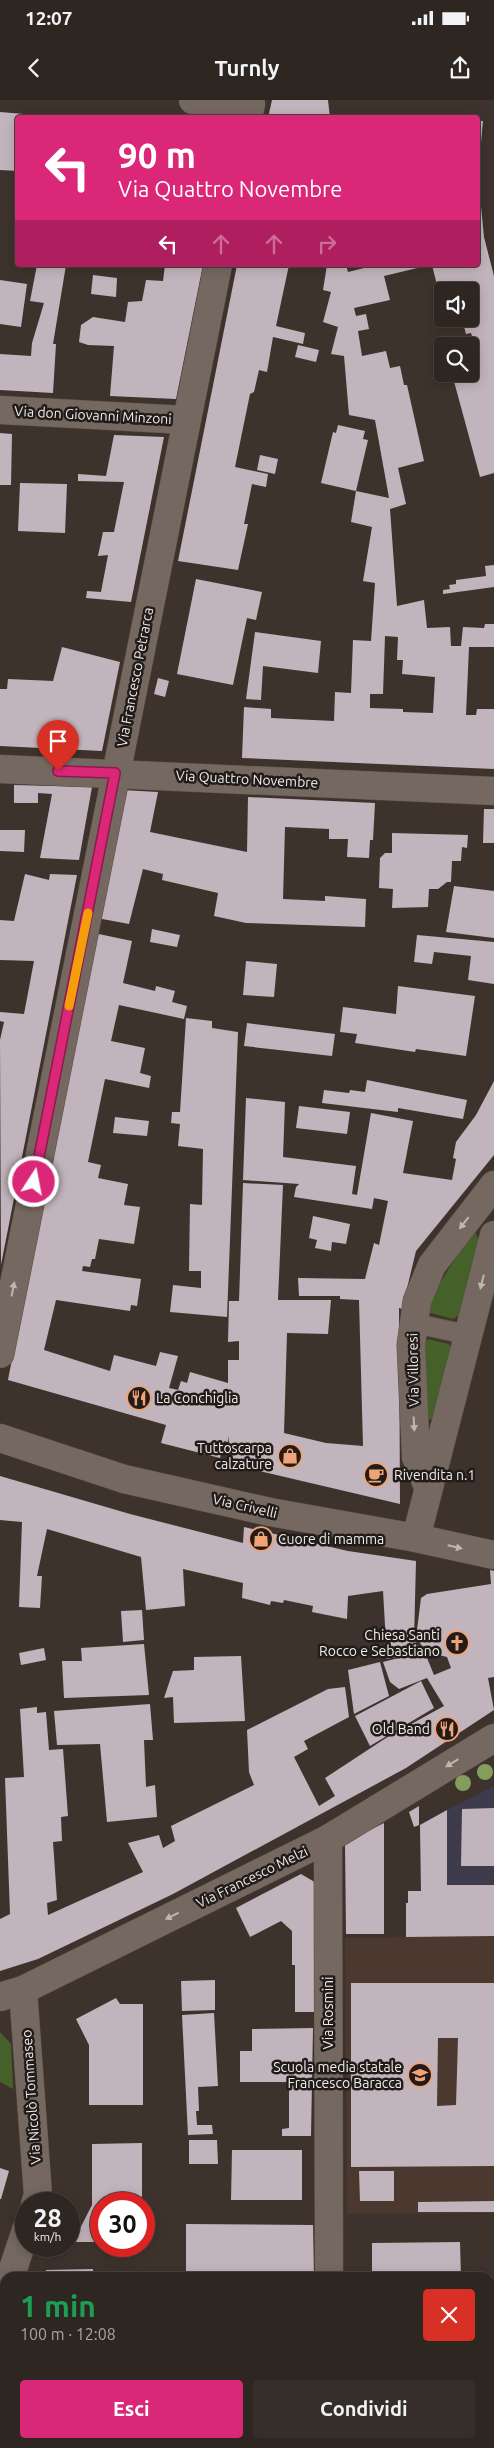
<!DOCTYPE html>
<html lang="it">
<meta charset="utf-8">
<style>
:root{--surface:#2e2621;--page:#362e2a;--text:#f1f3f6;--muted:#a7a5a5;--line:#49433f;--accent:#db2777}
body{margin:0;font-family:Ubuntu,sans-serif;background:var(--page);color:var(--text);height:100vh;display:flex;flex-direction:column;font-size:19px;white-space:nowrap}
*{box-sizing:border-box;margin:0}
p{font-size:16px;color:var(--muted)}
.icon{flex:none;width:28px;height:28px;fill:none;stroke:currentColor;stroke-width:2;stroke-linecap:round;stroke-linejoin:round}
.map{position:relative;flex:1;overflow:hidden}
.side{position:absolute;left:0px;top:2172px;width:495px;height:176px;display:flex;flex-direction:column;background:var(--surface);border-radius:15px 15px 0 0;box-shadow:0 2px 12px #0003,0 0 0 1px var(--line)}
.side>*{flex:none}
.guide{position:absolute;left:15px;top:15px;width:465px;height:152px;border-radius:5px;box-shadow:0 2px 12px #0003,0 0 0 1px var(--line);background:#db2777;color:#fff;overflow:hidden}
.controls{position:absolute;left:434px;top:182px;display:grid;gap:10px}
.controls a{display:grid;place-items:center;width:45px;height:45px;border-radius:5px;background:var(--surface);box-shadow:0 2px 12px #0003,0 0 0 1px var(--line);font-size:25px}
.speed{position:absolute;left:15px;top:2092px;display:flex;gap:10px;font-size:25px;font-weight:700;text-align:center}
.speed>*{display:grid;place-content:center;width:65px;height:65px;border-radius:50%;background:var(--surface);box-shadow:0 2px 12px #0003,0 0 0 1px var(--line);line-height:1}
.speed small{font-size:12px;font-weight:400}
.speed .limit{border:8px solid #d22;background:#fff;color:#111}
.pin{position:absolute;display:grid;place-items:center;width:42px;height:42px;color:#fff;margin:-51px -21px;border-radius:50% 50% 50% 0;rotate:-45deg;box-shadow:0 0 5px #0007}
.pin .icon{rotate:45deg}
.me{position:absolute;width:55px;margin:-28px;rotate:11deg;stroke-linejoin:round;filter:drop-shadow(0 0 4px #0008)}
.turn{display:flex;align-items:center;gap:18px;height:105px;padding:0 20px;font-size:22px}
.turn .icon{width:65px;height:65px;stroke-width:2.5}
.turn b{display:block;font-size:35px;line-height:42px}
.lanes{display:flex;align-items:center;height:48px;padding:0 20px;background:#0003;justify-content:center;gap:25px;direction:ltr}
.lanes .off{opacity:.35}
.round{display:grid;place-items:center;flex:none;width:52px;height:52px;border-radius:5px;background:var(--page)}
.overview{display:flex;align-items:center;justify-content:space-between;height:85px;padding:0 20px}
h1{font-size:30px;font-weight:700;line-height:38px;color:#1e9e55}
.cta{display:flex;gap:10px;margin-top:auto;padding:10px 20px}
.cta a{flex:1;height:58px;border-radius:5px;background:var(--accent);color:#fff;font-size:20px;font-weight:700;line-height:58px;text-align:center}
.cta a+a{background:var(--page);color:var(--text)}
.status{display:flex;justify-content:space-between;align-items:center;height:35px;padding:0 25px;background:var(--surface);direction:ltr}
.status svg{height:14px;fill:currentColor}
header{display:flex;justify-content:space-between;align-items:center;height:65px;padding:0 20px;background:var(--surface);font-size:22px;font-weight:700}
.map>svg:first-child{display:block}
.built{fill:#4b3930}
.industrial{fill:#3e3b4c}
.green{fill:#466029}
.building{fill:#c2b4bc;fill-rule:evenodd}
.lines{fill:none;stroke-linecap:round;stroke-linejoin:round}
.service-casing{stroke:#5a504b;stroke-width:21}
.minor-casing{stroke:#5a504b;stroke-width:29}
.path{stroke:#968d87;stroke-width:3;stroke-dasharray:4 4;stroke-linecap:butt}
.service{stroke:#756860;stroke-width:19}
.minor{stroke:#756860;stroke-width:28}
.tree{fill:#849c5c}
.oneway{fill:#bfb6b0}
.route-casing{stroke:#8e194d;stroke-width:12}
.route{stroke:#db2777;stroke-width:9}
.slow{stroke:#f59e0b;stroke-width:9}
.labels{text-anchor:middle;stroke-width:5;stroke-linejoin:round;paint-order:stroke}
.street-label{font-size:14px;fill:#f1eae6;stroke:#211c19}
.poi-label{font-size:14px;fill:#f1eae6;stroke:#211c19;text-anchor:end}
</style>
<div class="status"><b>12:07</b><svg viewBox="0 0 49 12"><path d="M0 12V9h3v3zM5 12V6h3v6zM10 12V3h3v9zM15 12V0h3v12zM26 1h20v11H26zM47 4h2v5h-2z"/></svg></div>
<header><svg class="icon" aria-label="back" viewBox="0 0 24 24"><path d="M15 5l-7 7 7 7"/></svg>Turnly<svg class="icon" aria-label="share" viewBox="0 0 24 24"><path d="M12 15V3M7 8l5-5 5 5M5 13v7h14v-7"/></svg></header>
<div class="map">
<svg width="494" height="2348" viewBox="0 0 494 2348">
<rect width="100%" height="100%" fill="#3e332c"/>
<!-- built -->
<g class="built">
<path d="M494,1836V2113L347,2114L345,1838Z"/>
<path d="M71,2344H167V2348H76L71,2346Z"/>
</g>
<!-- industrial -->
<path class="industrial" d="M494,1686V1836H421L420,1724Z"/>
<!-- green -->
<g class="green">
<path d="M475,1132L479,1140L460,1215L453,1219L430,1213L426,1207L468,1136Z"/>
<path d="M428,1239L449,1244L452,1251L435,1317L432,1320L425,1317L422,1246Z"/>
<path d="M0,1932L11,1944L13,1989L0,1982Z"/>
</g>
<!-- building -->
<g class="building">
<path d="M272,0H328L330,18H268Z"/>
<path d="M0,12L24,14V18H18V71L0,70Z"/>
<path d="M478,21H483L479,65H478Z"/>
<path d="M478,75L484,137L494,176V373L480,377L452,274H470V259L473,258L470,247L475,246L471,233L466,234L462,219H470V191H456L453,181L437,185L432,165H478Z"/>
<path d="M37,165H66L53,244H56L53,293L0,290V254L31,256L32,243L44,203L30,201Z"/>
<path d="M165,165H203L176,299L110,296L114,246L88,245L79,242L81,225L93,217L125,222L128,202L142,201L146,180L163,181Z"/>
<path d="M237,165H289L276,226L305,233L303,244L273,237L267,272L259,270L254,292L250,294L235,367L268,374L266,387L252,384L244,424H248L238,470L178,461Z"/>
<path d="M327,165H346L348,172L376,165H430L384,176L390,200L354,208L356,216L366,214L369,229L358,231L362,256L386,251L390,268L400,266L404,285H407L424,361L398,368L406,404L390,409L397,506L424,500L427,528L450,527L451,546H461L463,527L484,528L485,524H494V547H469L466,615H476L477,609H494V669L242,658L244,607L271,609V618L334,621L335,592L351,593L353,540L371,541L375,483L363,481L372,427L351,422L356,391L389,398L375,320L349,315L344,256L331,254L338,227L323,222L331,192L323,190ZM385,536L398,537L397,560H403L402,574L435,577L433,613L403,612V609L370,608V594H383Z"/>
<path d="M93,175L117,178L116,197L91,194Z"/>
<path d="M0,180L27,184L21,227L0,224Z"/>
<path d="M298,245L319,250L316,262L295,257Z"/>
<path d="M338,325L365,331L363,339L368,340L356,391L321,383L333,332L336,333Z"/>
<path d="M0,333L12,334L11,385H0Z"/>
<path d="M114,335L164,337L131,502L86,498L87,491L101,492L108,455L98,456L103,432H114L124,382L78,381V374L106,376Z"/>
<path d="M260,355L278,359L275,374L257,370Z"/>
<path d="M20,383L67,384L65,433L18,431Z"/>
<path d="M494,465V487L443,494V490L450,489L449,485L456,484V480L486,476L485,466Z"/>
<path d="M196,479L262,492L256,520L247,518L233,585L177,574Z"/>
<path d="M255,532L321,541L318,573L263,566L261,600L246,599Z"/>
<path d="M62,547L120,562L102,651L0,646V589H7L8,579L53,581Z"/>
<path d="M158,578L169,581L165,597L154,594Z"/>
<path d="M14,685L92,687L79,760L40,758L52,694L38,693V703H14Z"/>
<path d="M122,690L158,692L150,732L247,752L248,697L375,703L373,740H370L369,758L347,757L348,739H329V729L285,727L283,799L325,801V796L366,799L365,827L246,823L214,816L218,793L162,780L163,774L143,769L129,824L97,818Z"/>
<path d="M484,709H494V743H483Z"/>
<path d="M0,730H25L24,752L0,751Z"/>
<path d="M392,733L468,735L467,748L462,747L461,761H452L451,782H447L438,789H429L428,807L392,808L393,789L379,788L380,758L385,753H392Z"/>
<path d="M25,774L49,780L50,774L77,775L1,1165L0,940L4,922L0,921V912L24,914L34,861L0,860V820L14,821Z"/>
<path d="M454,786L494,791V838L446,832Z"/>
<path d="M152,829L180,835L177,847L150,842Z"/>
<path d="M94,833L132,841L123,883L155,891L156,886L175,891L172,902L187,906L184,919L119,905L111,941L145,948L140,973L151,976L149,988L105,979L88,1062L101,1065L98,1078L128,1084L124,1105L140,1107L134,1144L99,1139L95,1159H92L90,1167L83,1166L82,1171L141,1179L137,1206L131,1205L130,1211L56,1200L44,1250L110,1271L114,1255L156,1266L160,1252L178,1256L169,1288L178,1290L181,1281L187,1283L190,1272L228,1283V1260H239V1241L228,1242L229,1201H239L243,1083L283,1085L278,1200H331L328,1234L287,1233L284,1333L326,1343L363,1346L359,1200L340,1199V1196H299L298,1178L365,1179L374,1143L379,1145L388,1101L374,1098L372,1109L294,1097L296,1087L299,1084L243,1080L246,998L285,1002L283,1057L356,1066L352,1094L357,1095L371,1013L413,1021L403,1073L452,1080L456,1059L453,1058L456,1042L476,1015L494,981V1055L416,1151L402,1209L399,1208L400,1404L229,1364V1336L228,1342L224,1341L220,1358L161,1343L166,1325L8,1280Z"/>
<path d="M417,835L494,842V884L468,880L471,856L434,852L432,864L414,862Z"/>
<path d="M246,861L277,864L274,897L243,895Z"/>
<path d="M398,886L475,896L466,956L416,949L415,952L355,943L357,934L340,932L343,907L396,914Z"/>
<path d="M186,918L212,921V928L238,932L227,1217L170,1212L173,1185L201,1188V1171H189L190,1104L202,1105L203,1049L178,1046L180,1024L171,1023L172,1012H180Z"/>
<path d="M247,923L335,934L332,956L244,946Z"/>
<path d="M367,980L467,1000L463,1019L398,1008V1012L322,1003L324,990L349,993L350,990L365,992Z"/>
<path d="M299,1006L350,1012L347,1034L296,1028Z"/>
<path d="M115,1017L149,1021L147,1036L113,1033Z"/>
<path d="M313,1116L350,1124L346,1144L332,1142L331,1151L315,1148L317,1140L309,1138Z"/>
<path d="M0,1376L130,1414L243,1443L244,1427L348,1451L416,1461L414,1540L425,1553L434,1575L451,1568L447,1557L427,1552L416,1538L421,1498L427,1494L491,1484L490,1470L494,1471V1577L488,1578L494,1610L406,1668L173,1794L38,1859L0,1871V1819L10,1814L5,1678L24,1677L20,1609L37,1607V1613L46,1612L49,1650L63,1649L68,1716L61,1717L62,1741L53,1742L57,1800L47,1803L48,1815L143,1772L128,1743L159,1735L163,1748L175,1741L171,1726L254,1685L249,1672L247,1630L328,1589L345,1587L349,1617L304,1641L308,1649L294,1657L319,1706L335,1696L325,1678L386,1638L444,1606L427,1578L399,1589L390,1582L383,1562L414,1554L387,1559L383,1491L348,1496L347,1519L312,1512L313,1506L284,1500L283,1503L271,1501L270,1505L242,1498L243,1483L183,1469L185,1506L146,1510L141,1457L47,1429L37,1476H42L40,1508L19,1507L22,1422L0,1420Z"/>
<path d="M142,1510L144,1540L123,1542L121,1511Z"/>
<path d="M144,1544L149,1595L64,1598L62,1561H82L81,1548Z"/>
<path d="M44,1548L46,1560L21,1565L19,1553Z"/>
<path d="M241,1556L245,1621L174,1623L173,1597L164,1598L173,1571L194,1570V1557Z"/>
<path d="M380,1562L389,1596L354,1614L348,1570Z"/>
<path d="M421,1581L434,1608L370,1646L355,1616Z"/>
<path d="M150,1604L153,1640H144L146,1687L155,1685L157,1717L107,1722L100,1644L57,1645L54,1611Z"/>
<path d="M419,1706V1725L414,1727L409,1712Z"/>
<path d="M494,1708V1766H461L462,1709Z"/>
<path d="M447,1710V1785H494V1836L406,1837V1803H408V1791H421L420,1725Z"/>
<path d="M384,1723V1834H346L345,1742Z"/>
<path d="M301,1774L318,1784L315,1912H295V1865H292V1831L281,1821L250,1837L236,1808Z"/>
<path d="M215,1880V1910L182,1911L181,1881Z"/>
<path d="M351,1883H494V2066L351,2067ZM438,1938H458L456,2005L437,2006Z"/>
<path d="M116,1898L120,1904H143V2005H89V1945L76,1919Z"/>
<path d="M214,1913L218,1986L198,1987L199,2011H196L197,2025H212L213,2034L188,2035L182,1915Z"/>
<path d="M313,1928L311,2036H282V2029L289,2028V1982H240V1951H252V1929Z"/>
<path d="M189,2040H217L218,2064H189Z"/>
<path d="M142,2043V2104H101V2142H73L92,2105V2044Z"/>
<path d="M232,2050H302V2100H231Z"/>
<path d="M0,2068L9,2071L1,2099H0Z"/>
<path d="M359,2071H394V2101H360Z"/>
<path d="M494,2101V2112H418V2102Z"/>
<path d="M186,2124L313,2125L314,2178H186Z"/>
<path d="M460,2142L461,2178H372V2143Z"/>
<path d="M93,2169V2178H46V2170Z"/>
<rect x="490" y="2308" width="4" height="33"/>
<path d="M5,2318V2344H71V2346L75,2348H0V2332Z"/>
<rect x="167" y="2344" width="116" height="4"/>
<path d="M351,2344H373V2348H350Z"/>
<rect x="416" y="2344" width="69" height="4"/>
</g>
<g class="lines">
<!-- service casing -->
<g class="service-casing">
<path id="service" d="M413,1223L469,1235"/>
</g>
<!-- minor casing -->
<g class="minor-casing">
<g id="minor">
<path d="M193,0L251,4L248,18"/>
<path d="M0,310L186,320"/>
<path d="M0,669L494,691"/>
<path d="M0,1254L218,165"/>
<path d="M0,1338L124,1379L270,1412L416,1438L494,1455"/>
<path d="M428,1387L416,1357L411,1245L417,1201L432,1165L494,1085"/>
<path d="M416,1438L494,1135"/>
<path d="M328,1739L329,2178"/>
<path d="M23,1890L38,2095L35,2104"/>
<path d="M0,1897L23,1890L328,1739L494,1638"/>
<path d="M10,2178L26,2130"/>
<path d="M0,2207L5,2193"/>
<path d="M0,2278H5"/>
<path d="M490,2284H494"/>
<path d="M329,2344V2348"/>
</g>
</g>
<!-- path -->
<path class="path" d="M138,2348L140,2344"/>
<!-- service -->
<use href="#service" class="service"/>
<!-- minor -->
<use href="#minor" class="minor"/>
</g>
<!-- trees -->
<g class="tree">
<circle cx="485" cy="1672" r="8"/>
<circle cx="463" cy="1683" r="8"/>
</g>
<!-- one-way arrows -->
<defs><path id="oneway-solid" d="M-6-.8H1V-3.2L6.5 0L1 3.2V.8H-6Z" transform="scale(1.25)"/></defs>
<g class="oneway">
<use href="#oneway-solid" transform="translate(464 1123) rotate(128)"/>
<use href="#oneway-solid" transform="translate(482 1182) rotate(104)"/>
<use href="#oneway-solid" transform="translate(13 1189) rotate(-79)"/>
<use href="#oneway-solid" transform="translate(414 1324) rotate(87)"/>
<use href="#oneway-solid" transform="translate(455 1447) rotate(13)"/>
<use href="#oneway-solid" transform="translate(452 1663) rotate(149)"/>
<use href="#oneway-solid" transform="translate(172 1816) rotate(154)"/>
</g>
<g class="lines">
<!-- route casing -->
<g class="route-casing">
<path id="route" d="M34,1082L115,673L58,671"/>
</g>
<!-- route -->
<use href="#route" class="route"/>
<!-- slow -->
<path class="slow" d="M69,906L88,813"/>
</g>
<!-- icons -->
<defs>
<g id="restaurant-ring" transform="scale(1.25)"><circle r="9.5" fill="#211c19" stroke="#efa376" stroke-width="1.5"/><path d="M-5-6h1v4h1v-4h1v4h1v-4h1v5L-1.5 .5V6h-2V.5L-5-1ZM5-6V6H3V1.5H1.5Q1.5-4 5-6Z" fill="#efa376"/></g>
<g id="shop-ring" transform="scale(1.25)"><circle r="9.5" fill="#211c19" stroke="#efa376" stroke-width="1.5"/><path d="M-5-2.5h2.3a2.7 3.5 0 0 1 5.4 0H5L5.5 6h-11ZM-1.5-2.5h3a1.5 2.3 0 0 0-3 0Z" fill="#efa376"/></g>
<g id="cafe-ring" transform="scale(1.25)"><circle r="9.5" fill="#211c19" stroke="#efa376" stroke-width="1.5"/><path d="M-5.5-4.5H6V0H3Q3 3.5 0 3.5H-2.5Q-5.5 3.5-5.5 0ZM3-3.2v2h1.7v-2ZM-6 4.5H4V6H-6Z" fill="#efa376"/></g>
<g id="church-ring" transform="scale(1.25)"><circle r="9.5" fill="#211c19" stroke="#efa376" stroke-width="1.5"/><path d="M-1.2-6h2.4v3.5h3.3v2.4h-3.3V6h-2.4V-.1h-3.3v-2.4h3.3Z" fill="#efa376"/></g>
<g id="school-ring" transform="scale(1.25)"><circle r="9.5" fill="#211c19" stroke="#efa376" stroke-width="1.5"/><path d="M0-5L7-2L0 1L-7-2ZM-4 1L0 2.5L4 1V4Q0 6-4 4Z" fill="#efa376"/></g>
</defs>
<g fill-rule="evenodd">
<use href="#restaurant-ring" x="139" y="1298"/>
<use href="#shop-ring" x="290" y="1356"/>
<use href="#cafe-ring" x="376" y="1375"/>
<use href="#shop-ring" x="261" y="1439"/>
<use href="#church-ring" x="457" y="1543"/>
<use href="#restaurant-ring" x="447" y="1629"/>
<use href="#school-ring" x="420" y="1975"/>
</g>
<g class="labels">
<!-- street labels -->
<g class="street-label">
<text transform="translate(93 315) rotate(3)" y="5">Via don Giovanni Minzoni</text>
<text transform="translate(135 577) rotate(-79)" y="5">Via Francesco Petrarca</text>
<text transform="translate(247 679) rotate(3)" y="5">Via Quattro Novembre</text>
<text transform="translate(413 1270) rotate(-91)" y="5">Via Villoresi</text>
<text transform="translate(245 1406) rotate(13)" y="5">Via Crivelli</text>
<text transform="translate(252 1777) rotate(-26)" y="5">Via Francesco Melzi</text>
<text transform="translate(328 1913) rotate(-90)" y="5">Via Rosmini</text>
<text transform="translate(31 1997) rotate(-94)" y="5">Via Nicolò Tommaseo</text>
</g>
<!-- poi labels -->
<g class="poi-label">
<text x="156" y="1303" text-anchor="start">La Conchiglia</text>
<text x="272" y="1353">Tuttoscarpa<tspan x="272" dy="16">calzature</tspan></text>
<text x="394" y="1380" text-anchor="start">Rivendita n.1</text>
<text x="278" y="1444" text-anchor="start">Cuore di mamma</text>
<text x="440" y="1540">Chiesa Santi<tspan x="440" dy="16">Rocco e Sebastiano</tspan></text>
<text x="430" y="1634">Old Band</text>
<text x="402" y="1972">Scuola media statale<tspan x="402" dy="16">Francesco Baracca</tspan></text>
</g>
</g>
</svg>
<div class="controls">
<a><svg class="icon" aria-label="sound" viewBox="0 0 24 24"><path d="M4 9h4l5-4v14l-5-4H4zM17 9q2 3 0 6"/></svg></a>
<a><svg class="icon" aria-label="search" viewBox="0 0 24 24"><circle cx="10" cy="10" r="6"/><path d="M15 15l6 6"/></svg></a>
</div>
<div class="speed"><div>28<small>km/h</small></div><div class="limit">30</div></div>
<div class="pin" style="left:58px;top:671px;background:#d93025"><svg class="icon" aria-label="arrive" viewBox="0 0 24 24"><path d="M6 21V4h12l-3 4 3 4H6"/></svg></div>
<svg class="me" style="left:34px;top:1082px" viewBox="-20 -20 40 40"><circle r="17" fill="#db2777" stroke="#fff" stroke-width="3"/><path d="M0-11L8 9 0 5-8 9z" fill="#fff"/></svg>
<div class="guide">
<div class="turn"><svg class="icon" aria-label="left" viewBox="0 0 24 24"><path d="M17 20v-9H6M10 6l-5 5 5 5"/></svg><div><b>90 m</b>Via Quattro Novembre</div></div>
<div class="lanes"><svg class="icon" aria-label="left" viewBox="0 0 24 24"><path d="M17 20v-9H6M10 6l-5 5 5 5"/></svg><svg class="icon off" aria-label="ahead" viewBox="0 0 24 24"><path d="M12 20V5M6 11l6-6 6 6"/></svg><svg class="icon off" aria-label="ahead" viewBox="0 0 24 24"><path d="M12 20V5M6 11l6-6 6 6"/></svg><svg class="icon off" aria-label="right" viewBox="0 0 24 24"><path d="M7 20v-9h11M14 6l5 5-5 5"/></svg></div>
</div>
<section class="side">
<div class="overview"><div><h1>1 min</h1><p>100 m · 12:08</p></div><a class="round" style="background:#d93025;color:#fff"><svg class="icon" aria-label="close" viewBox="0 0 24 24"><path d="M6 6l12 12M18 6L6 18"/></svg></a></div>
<div class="cta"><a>Esci</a><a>Condividi</a></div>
</section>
</div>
